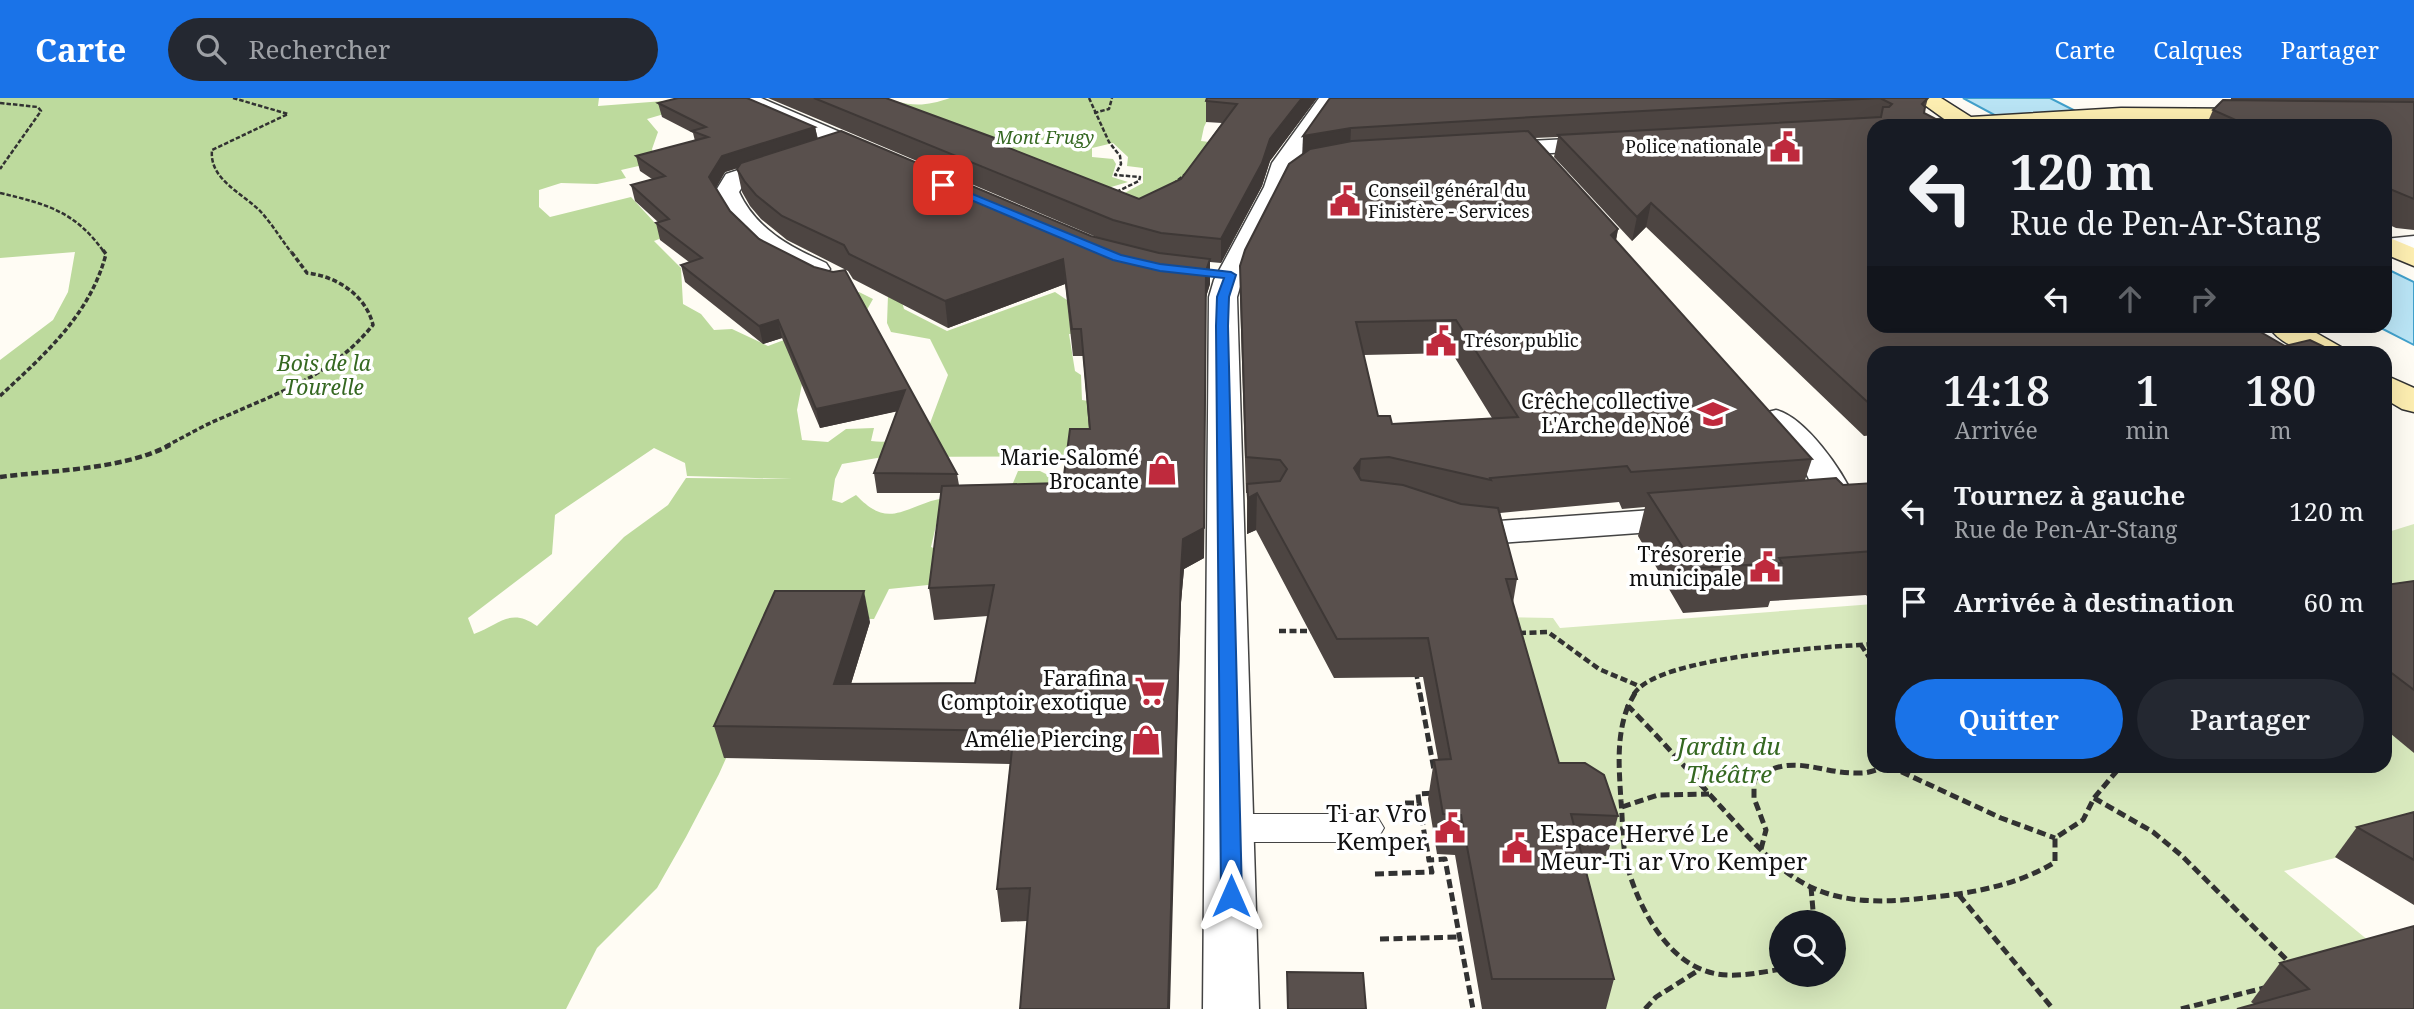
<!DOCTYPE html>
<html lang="fr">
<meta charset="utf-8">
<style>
:root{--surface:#171b24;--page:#242831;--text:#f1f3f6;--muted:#9ea1a6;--accent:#1a73e8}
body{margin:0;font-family:"Noto Serif",serif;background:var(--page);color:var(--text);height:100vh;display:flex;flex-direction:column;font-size:26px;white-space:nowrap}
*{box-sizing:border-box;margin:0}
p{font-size:23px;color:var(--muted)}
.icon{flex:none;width:38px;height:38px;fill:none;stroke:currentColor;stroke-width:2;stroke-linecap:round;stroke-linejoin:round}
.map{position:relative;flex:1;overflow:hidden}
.panel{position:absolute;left:1867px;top:248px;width:525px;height:427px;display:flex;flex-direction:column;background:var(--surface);border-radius:21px;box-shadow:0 7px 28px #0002}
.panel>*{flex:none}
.banner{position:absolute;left:1867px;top:21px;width:525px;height:214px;border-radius:21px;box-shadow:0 7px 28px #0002;background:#171b24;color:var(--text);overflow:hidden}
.fabs{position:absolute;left:1769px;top:812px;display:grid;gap:14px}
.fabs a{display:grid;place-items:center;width:77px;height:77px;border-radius:50%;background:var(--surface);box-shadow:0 7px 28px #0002;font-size:35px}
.pin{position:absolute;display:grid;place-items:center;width:60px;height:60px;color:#fff;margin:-30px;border-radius:14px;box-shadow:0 4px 10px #0006}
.me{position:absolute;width:77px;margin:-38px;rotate:0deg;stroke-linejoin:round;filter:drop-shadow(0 0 5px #0008)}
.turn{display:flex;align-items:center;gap:24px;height:147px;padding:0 28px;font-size:32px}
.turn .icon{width:91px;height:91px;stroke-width:2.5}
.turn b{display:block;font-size:49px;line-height:60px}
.lanes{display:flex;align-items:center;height:66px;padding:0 28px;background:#0003;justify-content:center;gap:35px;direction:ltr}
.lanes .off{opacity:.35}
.eta{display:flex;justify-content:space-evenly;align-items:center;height:119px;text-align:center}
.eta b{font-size:42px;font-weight:600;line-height:49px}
.cta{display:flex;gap:14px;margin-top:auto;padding:14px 28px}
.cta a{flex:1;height:80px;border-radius:42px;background:var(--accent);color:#fff;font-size:28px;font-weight:600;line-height:80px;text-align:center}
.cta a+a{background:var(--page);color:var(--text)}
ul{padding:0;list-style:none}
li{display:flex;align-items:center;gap:21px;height:91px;padding:0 28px}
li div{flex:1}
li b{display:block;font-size:26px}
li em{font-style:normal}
header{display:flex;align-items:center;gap:42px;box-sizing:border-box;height:98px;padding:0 35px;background:var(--accent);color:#fff}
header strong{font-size:33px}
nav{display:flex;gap:38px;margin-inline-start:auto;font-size:24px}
.search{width:490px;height:63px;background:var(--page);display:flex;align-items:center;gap:18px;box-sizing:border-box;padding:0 24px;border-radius:38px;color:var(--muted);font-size:26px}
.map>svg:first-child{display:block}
.green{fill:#d8e9bd;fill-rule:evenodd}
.forest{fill:#bdda9d;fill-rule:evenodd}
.water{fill:#b9e4f5;stroke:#41a0cb;stroke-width:2}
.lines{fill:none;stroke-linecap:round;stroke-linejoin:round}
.service-casing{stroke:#434343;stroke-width:2}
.minor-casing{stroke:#434343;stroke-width:3}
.tertiary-casing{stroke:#434343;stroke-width:3}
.secondary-casing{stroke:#323232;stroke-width:3}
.path-far3{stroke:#323232;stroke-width:2.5;stroke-dasharray:4.5 2;stroke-linecap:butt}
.path-far2{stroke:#323232;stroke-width:3.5;stroke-dasharray:5 2.5;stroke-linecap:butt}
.path-far1{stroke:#323232;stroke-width:4.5;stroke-dasharray:7 3.5;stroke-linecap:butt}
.path{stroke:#323232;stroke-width:5;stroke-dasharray:9 4.5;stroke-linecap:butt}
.service{fill:#fff;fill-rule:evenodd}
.minor{fill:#fff;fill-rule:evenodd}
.tertiary{fill:#fff;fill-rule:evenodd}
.secondary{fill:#fdeeb1;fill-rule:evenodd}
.wall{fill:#4d4542;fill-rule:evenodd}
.shaded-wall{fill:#3e3836}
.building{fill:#59504d;stroke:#3e3836;stroke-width:2;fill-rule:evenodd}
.route{fill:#1a73e8;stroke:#114b97;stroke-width:2}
.labels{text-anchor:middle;stroke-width:7;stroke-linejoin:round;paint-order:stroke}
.far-park-label{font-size:18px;font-style:italic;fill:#356821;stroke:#fff}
.far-poi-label{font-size:18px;fill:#101010;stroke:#fff;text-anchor:start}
.park-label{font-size:21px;font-style:italic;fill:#356821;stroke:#fff}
.poi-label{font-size:21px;fill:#101010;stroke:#fff;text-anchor:end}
.near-park-label{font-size:24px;font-style:italic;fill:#356821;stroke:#fff}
.near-poi-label{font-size:24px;fill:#101010;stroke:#fff;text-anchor:end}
</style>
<header>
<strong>Carte</strong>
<div class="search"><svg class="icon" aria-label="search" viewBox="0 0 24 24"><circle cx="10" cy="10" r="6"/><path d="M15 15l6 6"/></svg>Rechercher</div>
<nav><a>Carte</a><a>Calques</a><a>Partager</a></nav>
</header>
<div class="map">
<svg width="2414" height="911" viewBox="0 0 2414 911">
<rect width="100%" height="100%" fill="#fffcf4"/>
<!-- green -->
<path class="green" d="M2414,426V756L2394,745L2284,773L2414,880L2334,911H1600L1575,705L1493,519L1553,520L1560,530L1874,506V668H2385V435ZM1782,824H1834V877H1782Z"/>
<!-- forest -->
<g class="forest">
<path d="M0,0H599L598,8L677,2L686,6L681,11L647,21L658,34L652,51L656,64L621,72L626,80L597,86L561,85L539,92V109L550,119L631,99L667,138L654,143L681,170L683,206L701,216L714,232L732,231L768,248L832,224L834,210L859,194L873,201L854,235L859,251L880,255L885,260L875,268L839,263L805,270L797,312L802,342L828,344L846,331L874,330L871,343C894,346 908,339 929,328L948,277L930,241L891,234L887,225L888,197H900L904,211L947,233L1055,194L1076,208L1097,214L1086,235L1069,236L1075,273L1081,277L1082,302L1100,305L1092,328L1100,343L1103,358L883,359L842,366L835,381L832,402L842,405L856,397C885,427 897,415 931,403C945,399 961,398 976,396L986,405L1008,397L1018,373H1040L1048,377L1055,394L1069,378L1091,381L1090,407L1097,413L938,419L931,449L965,463L985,465L1006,479L889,491L874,521L789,519L719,676L686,739L657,790L597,850L566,911H0V262L53,222L68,194L75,154L0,160ZM654,350L685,365L687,378L793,381L686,380L668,407L624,439L537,528C511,509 500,526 474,536L468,520L552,456L555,417Z"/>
<path d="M950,0H1218L1204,29L1201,43L1226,46L1172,97L1097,110L1143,85V70L1127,68L1128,59L1113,45L1092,50V59L1113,61L1116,66L1112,79L1128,84L1101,92L895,3C917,9 929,7 950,0Z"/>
</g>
<!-- water -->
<g class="water">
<path d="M1963,0H2050L2105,28H2015Z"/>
<path d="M2385,170L2414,184V247L2377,228H2385Z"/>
</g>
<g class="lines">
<!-- service casing -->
<g class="service-casing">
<path id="service" d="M1231,716H1365L1378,720L1384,730L1378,740L1365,744H1231L1218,740L1212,730L1218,720Z"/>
</g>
<!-- minor casing -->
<g class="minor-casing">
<g id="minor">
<path d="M787,56L795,58L799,63L795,68L744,86L739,94C756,131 790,149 826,165L830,171L826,177C786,187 728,128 715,94L726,76Z"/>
<path d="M2414,138V154L2385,155V141Z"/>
<path d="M1776,312C1805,319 1843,373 1854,400C1841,420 1819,424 1797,419L1792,411L1797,403L1817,398L1806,375L1759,322L1764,315Z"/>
<path d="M1694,409L1707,412L1713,420L1707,428L1694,431L1499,445L1442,436L1436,428L1442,420L1455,417L1499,423Z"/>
</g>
</g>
<!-- tertiary casing -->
<g class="tertiary-casing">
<g id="tertiary">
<path d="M732,0H761L884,53L888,58L884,63H868L735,5Z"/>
<path d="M1319,0H1341L1296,65L1288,89L1242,182L1237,199L1259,911H1203L1209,199L1214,182L1264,89L1272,65Z"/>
<path d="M1965,19L1973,21L1975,28H1918L1921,23Z"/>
<path d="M1608,39L1616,41L1619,46L1616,51L1490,59L1482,57L1478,52L1482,47L1490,45Z"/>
</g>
</g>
<!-- secondary casing -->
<g class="secondary-casing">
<g id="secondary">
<path d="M1915,0H1941L1971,19L2121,10L2261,11L2269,13L2272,18L2269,23L2261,25L2121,24L2045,28H1954Z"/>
<path d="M2385,138L2414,150V168L2385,156Z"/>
<path d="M2268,228H2304L2341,249L2345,256C2317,256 2286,254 2268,228Z"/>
<path d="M2385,277L2414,290V314L2402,311L2385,301Z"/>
</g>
</g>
<!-- path-far3 -->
<g class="path-far3">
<path d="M233,0L288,16L212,52C209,82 243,95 261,114C272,126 281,141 291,154"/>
<path d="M1089,0L1109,44L1120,58L1121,66L1115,77L1140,79L1139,83L1116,94"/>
<path d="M0,5L38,9L41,13L0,71"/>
<path d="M1094,15L1109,11L1112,0"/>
<path d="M1173,86L1188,74"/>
<path d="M0,95C46,106 75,113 104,154"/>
</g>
<!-- path-far2 -->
<g class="path-far2">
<path d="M0,298C45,256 90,217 106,156L103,152"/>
<path d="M166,348C186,338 204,327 224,319C282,293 331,278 373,227C366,197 336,178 307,175L290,152"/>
</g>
<!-- path-far1 -->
<g class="path-far1">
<path d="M0,379C52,372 123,372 170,347"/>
<path d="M1279,533H1312"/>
<path d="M1519,535L1548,534L1599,571L1639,588"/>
<path d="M1861,547L1874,567"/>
<path d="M1416,574L1420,596"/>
<path d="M1634,596C1657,558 1828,549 1874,546"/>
</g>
<!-- path -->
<g class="path">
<path d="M1420,595L1434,672"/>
<path d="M1635,595L1628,608C1661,641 1691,676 1722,710C1748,738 1777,774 1813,790C1850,807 1894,804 1933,799C1974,795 2020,786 2055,764V740L2083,722L2094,700L2121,668"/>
<path d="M1628,608C1616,639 1619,670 1621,703C1623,724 1622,746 1627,767C1637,805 1663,857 1703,872C1727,882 1757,875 1782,871"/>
<path d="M1889,668L2001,720L2055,740"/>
<path d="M2094,700L2153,734L2181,757L2290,865"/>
<path d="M1405,705H1419L1418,696L1435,695"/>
<path d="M1419,705L1429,762L1445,761L1473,911"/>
<path d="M1622,709L1658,697L1709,696"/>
<path d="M1761,751L1766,732L1754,700V682C1791,652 1820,677 1861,675C1870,675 1879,671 1888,668"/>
<path d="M1375,776L1432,774L1429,762"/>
<path d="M1811,789L1814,824"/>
<path d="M1959,797L2053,911"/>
<path d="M1380,841L1460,839"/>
<path d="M1645,911L1656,899L1699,872"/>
<path d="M2181,911L2264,890"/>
</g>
<!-- service -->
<use href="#service" class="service"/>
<!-- minor -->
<use href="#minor" class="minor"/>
<!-- tertiary -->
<use href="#tertiary" class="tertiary"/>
<!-- secondary -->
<use href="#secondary" class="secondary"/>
</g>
<!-- wall -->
<g class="wall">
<path d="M768,0H886L1012,51L1139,101L1181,81L1222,25L1206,24V3L1317,0L1270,63L1262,88L1221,165L1210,164V186L1206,199L1204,460L1184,471L1181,504L1027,823L1001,824L997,791L1010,666L724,660L714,628L870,524L851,586L975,585L988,518L934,522L929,490L941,395H877L874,375L897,313L820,330L782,240L763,246L685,184L681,167L689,164L660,142L656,125L658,124L635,103L631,87L652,81L640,73L636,58L695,43L693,35L662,19L658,5L815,29L818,41L1091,138L1101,141ZM738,70L737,71L742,94L750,108L761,121L787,142L848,173L853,181L948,230L1065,186L1073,258H1083L1089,331L1063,385L959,387L957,376L759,141L730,113L716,90L725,74Z"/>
<path d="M1330,0H1928L1924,15L1874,28L2285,248L2339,256H1874V337L1864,338L1646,129L1632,143L1554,59L1558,39L1534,40L1618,131L1616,143L1812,361L1805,382L1843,387L1874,385V502H1871L1866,497L1770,503L1768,509L1683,515L1638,438L1645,409L1622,411L1619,404L1500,415L1517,481L1513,505L1559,665L1618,718L1607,758L1582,757L1614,881L1606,911H1482L1455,757L1437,756L1428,701L1434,662L1438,661L1423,579L1334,580L1256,432L1247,436V395H1246L1240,199V168L1302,57ZM1452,255L1492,320L1392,326L1378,318L1364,257Z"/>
<path d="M2231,0H2414V132L2396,130L2385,125V28H2206L2213,12L2231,2Z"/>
<path d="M2414,483V655L2385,631V487Z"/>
<path d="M2414,714V807L2335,759L2357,729Z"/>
<path d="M2280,865L2414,911L2254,906L2251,904Z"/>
</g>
<!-- shaded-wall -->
<g class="shaded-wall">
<path d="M1302,0H1317L1270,63L1262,88L1221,165V141L1270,41Z"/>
<path d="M815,29L818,44L725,74L713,95L709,79L722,58Z"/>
<path d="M1351,30L1350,51L1302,60L1303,38Z"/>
<path d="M1651,105L1646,129L1632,143L1637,119Z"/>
<path d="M1618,131L1612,161L1611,137Z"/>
<path d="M1063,161L1065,186L948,230L945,203Z"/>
<path d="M1210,161V186L1206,199L1204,460L1184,471L1181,504L1170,911H1168L1181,473L1206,173Z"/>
<path d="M778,222L782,240L763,246L759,228Z"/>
<path d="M905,292L908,311L820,330L816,311Z"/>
<path d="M1361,361L1358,397L1354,370Z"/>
<path d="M1257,395L1256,432L1247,436L1248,400Z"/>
<path d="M864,493L870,524L841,618L834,586Z"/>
</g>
<!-- building -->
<g class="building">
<path d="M678,0H747L815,29L722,58L709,79L730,113L759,141L814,169L833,174L845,172L957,376L874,375L905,292L816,311L778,222L759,228L681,167L702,160L656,125L669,121L631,87L665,78L636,58L708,39L692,33L706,29L658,5Z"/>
<path d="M814,0H886L1011,46L1004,48L1139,101L1181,81L1237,6L1206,3L1207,0H1302L1270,41L1262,65L1221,141L1161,135L1113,122Z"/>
<path d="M1330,0H1928L1922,6L1925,9L1924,15L1949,28H1874V228H2250L2285,248L2310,242L2339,256H1874V310L1651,105L1637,119L1558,37L1881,19L1883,9H1889L1892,6L1880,0L1533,19L1351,30L1303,38Z"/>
<path d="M2223,2L2414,4V101L2385,89V28H2249L2213,12Z"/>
<path d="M841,33L1091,138L1159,155L1210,161L1206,173L1204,430L1183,441L1181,473L1168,911H1020L1030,790L997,791L1014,633L714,628L775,493H864L834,586L975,585L994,487L929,490L942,388L1063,385L1070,331H1090L1081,231H1072L1063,161L945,203L849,156L844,147L782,118L756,97L745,84L737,71L741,65Z"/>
<path d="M1528,33L1618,131L1611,137L1812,361L1631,374L1627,368L1490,380L1491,382L1389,359L1361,361L1354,370L1361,382L1403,387L1461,406L1498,410L1517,481H1506L1559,665H1585L1604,677L1618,718L1571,716L1614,881H1492L1461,717L1443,716L1434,662L1451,661L1428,540L1337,541L1257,395L1248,400L1247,386L1280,383L1287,371L1280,362L1246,359L1240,168L1245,152L1289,66L1310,51L1352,43ZM1456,222L1518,319L1392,326L1390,318H1378L1356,224Z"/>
<path d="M1836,380L1843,387L1874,385V453L1779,460L1782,465L1696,470L1648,395Z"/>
<path d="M2414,483V592L2385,570V487Z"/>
<path d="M2414,714V762L2357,729Z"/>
<path d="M2414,828V911H2237L2309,891L2280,865Z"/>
<path d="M1287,874L1363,875L1366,911H1288Z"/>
</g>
<!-- route -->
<path class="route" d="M943,84L1121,157L1160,166L1231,174L1236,177L1229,199L1228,228L1242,798L1239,804L1231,807L1224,804L1221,798L1216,228L1217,199L1224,180L1160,173L1113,162L940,89L938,87Z"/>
<!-- icons -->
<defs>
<g id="civic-bare" transform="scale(2.415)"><path d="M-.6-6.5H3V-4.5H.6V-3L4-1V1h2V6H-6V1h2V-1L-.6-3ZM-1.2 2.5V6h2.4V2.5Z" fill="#bf2a3d" stroke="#fff" stroke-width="2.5" paint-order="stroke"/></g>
<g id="school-bare" transform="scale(2.415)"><path d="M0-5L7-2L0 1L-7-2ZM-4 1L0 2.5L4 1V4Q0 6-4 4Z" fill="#bf2a3d" stroke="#fff" stroke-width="2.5" paint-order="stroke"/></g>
<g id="shop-bare" transform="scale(2.415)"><path d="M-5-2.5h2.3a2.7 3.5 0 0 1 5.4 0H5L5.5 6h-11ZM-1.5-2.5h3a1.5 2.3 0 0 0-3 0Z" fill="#bf2a3d" stroke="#fff" stroke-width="2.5" paint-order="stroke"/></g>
<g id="supermarket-bare" transform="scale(2.415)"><path d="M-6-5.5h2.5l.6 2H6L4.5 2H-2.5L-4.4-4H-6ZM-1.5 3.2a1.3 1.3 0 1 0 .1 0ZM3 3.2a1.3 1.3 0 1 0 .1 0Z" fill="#bf2a3d" stroke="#fff" stroke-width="2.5" paint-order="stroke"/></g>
</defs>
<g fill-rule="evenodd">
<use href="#civic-bare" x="1785" y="49"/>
<use href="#civic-bare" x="1345" y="103"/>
<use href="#civic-bare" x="1441" y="243"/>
<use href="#school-bare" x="1713" y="316"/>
<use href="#shop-bare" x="1162" y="372"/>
<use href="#civic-bare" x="1765" y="469"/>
<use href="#supermarket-bare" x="1150" y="593"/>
<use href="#shop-bare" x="1146" y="642"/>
<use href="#civic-bare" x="1450" y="730"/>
<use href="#civic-bare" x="1517" y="750"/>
</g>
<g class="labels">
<!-- far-park labels -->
<g class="far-park-label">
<text x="1045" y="46">Mont Frugy</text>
</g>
<!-- far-poi labels -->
<g class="far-poi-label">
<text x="1762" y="55" text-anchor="end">Police nationale</text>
<text x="1368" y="99">Conseil général du<tspan x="1368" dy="21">Finistère - Services</tspan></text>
<text x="1464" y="249">Trésor public</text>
</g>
<!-- park labels -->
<g class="park-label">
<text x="324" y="273">Bois de la<tspan x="324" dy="24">Tourelle</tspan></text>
</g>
<!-- poi labels -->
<g class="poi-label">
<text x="1690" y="311">Crêche collective<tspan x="1690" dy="24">L'Arche de Noé</tspan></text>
<text x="1139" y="367">Marie-Salomé<tspan x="1139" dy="24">Brocante</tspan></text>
<text x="1742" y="464">Trésorerie<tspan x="1742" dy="24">municipale</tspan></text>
<text x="1127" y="588">Farafina<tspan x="1127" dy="24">Comptoir exotique</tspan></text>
<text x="1123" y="649">Amélie Piercing</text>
</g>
<!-- near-park labels -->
<g class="near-park-label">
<text x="1729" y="657">Jardin du<tspan x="1729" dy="28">Théâtre</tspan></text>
</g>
<!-- near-poi labels -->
<g class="near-poi-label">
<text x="1427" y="724">Ti ar Vro<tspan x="1427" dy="28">Kemper</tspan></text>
<text x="1540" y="744" text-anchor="start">Espace Hervé Le<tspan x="1540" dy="28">Meur-Ti ar Vro Kemper</tspan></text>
</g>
</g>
</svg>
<div class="fabs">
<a><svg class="icon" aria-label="search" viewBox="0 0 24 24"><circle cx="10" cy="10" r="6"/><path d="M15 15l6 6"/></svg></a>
</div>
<div class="pin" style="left:943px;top:87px;background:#d93025"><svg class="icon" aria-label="arrive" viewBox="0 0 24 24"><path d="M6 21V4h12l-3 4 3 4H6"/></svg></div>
<svg class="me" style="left:1231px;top:798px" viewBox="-20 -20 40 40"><path d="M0-17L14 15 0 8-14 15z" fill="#1a73e8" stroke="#fff" stroke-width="4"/></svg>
<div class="banner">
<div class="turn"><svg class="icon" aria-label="left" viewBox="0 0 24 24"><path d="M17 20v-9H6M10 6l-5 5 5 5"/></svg><div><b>120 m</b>Rue de Pen-Ar-Stang</div></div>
<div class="lanes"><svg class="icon" aria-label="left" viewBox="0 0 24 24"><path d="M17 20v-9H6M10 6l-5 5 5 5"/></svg><svg class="icon off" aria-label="ahead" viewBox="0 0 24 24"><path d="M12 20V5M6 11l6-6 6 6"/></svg><svg class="icon off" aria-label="right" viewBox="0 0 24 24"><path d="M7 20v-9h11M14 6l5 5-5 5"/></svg></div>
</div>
<section class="panel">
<div class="eta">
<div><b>14:18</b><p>Arrivée</p></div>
<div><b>1</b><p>min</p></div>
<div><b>180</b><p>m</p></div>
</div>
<ul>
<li><svg class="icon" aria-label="left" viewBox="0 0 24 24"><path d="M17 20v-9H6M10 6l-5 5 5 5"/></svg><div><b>Tournez à gauche</b><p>Rue de Pen-Ar-Stang</p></div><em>120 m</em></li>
<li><svg class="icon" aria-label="arrive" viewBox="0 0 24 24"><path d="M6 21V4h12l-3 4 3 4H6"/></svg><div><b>Arrivée à destination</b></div><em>60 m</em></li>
</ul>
<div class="cta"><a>Quitter</a><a>Partager</a></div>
</section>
</div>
